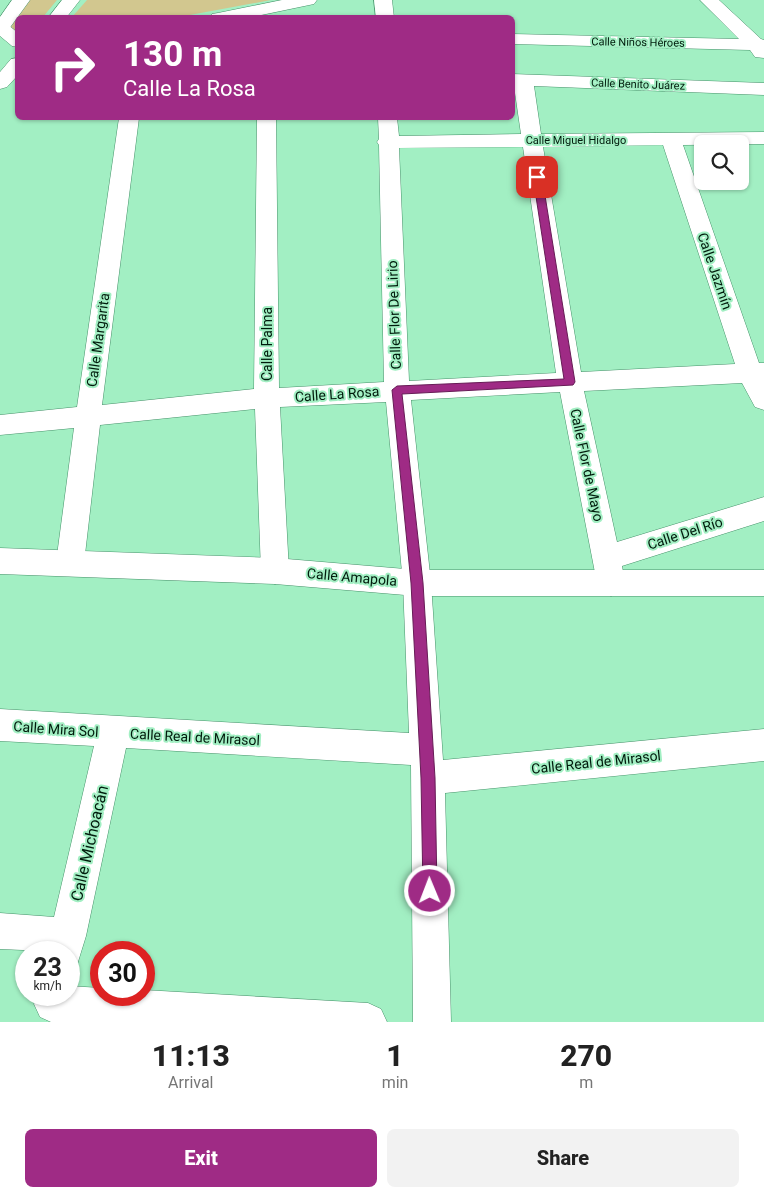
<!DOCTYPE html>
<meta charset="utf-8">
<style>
:root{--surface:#fff;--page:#f2f2f2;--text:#222;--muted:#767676;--accent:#9f2b85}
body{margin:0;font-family:Roboto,sans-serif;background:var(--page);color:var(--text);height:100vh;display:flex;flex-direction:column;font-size:19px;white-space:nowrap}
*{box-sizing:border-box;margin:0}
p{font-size:16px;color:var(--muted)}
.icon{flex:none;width:28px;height:28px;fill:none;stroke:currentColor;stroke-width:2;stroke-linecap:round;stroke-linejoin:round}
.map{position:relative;height:1022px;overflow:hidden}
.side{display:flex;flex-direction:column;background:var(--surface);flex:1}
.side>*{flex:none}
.top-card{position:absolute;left:15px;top:15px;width:500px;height:105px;border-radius:8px;box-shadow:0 1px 4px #0004;background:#9f2b85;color:#fff;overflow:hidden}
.fabs{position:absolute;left:694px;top:135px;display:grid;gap:10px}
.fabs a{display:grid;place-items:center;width:55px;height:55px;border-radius:8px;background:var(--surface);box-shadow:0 1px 4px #0004;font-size:25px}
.speed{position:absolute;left:15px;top:941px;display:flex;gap:10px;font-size:25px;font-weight:700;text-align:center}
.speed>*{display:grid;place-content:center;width:65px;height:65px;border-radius:50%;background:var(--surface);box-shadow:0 1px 4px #0004;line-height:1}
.speed small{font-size:12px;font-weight:400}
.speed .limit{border:8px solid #d22;background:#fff;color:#111}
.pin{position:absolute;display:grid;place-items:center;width:42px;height:42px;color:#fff;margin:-21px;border-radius:10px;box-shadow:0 2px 8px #0006}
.me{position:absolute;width:55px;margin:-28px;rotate:359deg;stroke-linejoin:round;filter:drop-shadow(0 0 4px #0008)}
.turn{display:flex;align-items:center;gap:18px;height:105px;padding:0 25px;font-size:22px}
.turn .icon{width:65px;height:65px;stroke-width:2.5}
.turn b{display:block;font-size:35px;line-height:42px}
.eta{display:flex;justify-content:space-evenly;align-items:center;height:85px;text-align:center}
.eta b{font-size:30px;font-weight:800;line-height:35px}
.button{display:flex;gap:10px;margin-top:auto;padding:10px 25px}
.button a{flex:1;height:58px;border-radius:8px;background:var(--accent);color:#fff;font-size:20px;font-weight:800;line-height:58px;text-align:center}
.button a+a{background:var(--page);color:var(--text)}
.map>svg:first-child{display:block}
.green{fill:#d2c78f}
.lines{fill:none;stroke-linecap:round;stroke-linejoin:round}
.street-casing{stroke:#46926a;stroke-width:1}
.secondary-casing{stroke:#46926a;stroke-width:1}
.primary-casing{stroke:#46926a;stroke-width:1}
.street{fill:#fff;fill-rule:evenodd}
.secondary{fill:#fff;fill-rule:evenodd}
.primary{fill:#fff;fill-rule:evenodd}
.route{fill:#9f2b85;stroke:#671c56}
.labels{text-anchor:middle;stroke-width:4;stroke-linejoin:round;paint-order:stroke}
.far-street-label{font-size:11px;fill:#001b0c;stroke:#a2efc3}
.street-label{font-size:14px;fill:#001b0c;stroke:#a2efc3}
.near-street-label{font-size:16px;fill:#001b0c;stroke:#a2efc3}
</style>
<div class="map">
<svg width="764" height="1022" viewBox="0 0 764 1022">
<rect width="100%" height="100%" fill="#a2efc3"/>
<!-- green -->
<g class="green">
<path d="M28,0H57L43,17L18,18L17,33L8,28Z"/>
<path d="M87,0H271L179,17H72Z"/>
</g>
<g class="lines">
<!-- street casing -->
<g class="street-casing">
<g id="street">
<path d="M374,0H392L394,18H376Z"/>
<path d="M700,0H719L761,39L764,40V58L755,57L750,50L512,44V34L739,39Z"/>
<path d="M512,74L764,83V95L534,86L541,134L764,132V144L683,145L759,363H764V410L755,407L742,383L584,391L617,542L764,497V521L622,566L625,583L621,592L611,596L601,592L597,583L560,392L411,400L431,583L443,760L764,729V761L445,793L451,1022H413L411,765L126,748L86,936L77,965L69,968V952L0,949V913L54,917L94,746L0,741V709L409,733L403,583L386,402L280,407L289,571L285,580L275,584L265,580L261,571L255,409L100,425L84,563L80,572L70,576L60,572L56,563L74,428L0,435V415L77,407L119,118H139L102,405L254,389L257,118H276L279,388L384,382L379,145L377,142L379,139L378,118H397L399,136L521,134L514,86H512ZM663,145L735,364L581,372L543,147ZM523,147L556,373L409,381L399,148Z"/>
<path d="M69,986L101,988V995H144V990L368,1003L381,1009L387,1022H51L40,1017L34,1004L38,995H69Z"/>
</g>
</g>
<!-- secondary casing -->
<g class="secondary-casing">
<g id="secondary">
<path d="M282,0H317L314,4L247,18H210L212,14L218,13Z"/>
<path d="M0,23L7,24L18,33V47L12,46L0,36Z"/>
<path d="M0,548L275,558L417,570H764V596H417L275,584L0,574Z"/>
</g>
</g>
<!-- primary casing -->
<g class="primary-casing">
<g id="primary">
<path d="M12,0H30L6,33L0,34V17Z"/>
<path d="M62,0H80L66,18H48Z"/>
<path d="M18,58V75L7,87L0,89V72L11,59Z"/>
</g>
</g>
<!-- street -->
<use href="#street" class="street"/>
<!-- secondary -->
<use href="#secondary" class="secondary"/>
<!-- primary -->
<use href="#primary" class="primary"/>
</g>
<!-- route -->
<path class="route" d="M537,174L542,177L575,382L573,385L402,394L423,583L435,778L437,891L435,896L430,898L425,896L423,891L421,778L411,583L392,390L397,386L564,379L533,177Z"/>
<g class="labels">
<!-- far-street labels -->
<g class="far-street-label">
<text transform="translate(638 42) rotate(1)" y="4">Calle Niños Héroes</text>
<text transform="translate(638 84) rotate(2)" y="4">Calle Benito Juárez</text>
<text x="576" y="144">Calle Miguel Hidalgo</text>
</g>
<!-- street labels -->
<g class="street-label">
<text transform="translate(715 271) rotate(71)" y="5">Calle Jazmín</text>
<text transform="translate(394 315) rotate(-92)" y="5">Calle Flor De Lirio</text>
<text transform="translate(98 340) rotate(-82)" y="5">Calle Margarita</text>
<text transform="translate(267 344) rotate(-90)" y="5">Calle Palma</text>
<text transform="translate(337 394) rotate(-4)" y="5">Calle La Rosa</text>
<text transform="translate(587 465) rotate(78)" y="5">Calle Flor de Mayo</text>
<text transform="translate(685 533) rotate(-18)" y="5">Calle Del Río</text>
<text transform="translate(352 577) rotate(5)" y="5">Calle Amapola</text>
<text transform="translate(56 729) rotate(4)" y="5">Calle Mira Sol</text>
<text transform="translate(195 737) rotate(3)" y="5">Calle Real de Mirasol</text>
<text transform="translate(596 762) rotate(-6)" y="5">Calle Real de Mirasol</text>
</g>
<!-- near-street labels -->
<g class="near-street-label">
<text transform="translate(89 843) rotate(-77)" y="6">Calle Michoacán</text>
</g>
</g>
</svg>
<div class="fabs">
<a><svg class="icon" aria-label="search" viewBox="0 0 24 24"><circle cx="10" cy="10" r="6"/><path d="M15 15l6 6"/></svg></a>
</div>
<div class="speed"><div>23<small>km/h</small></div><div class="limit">30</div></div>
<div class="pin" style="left:537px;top:177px;background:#d93025"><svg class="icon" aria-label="arrive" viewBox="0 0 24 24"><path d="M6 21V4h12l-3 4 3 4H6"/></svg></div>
<svg class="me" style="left:430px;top:891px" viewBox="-20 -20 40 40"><circle r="17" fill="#9f2b85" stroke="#fff" stroke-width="3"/><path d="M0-11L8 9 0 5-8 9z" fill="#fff"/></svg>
<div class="top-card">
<div class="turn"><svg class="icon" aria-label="right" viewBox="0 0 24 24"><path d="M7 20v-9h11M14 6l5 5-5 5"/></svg><div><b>130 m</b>Calle La Rosa</div></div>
</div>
</div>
<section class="side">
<div class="eta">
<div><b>11:13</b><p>Arrival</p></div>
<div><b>1</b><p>min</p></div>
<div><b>270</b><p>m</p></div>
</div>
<div class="button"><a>Exit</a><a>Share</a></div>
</section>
